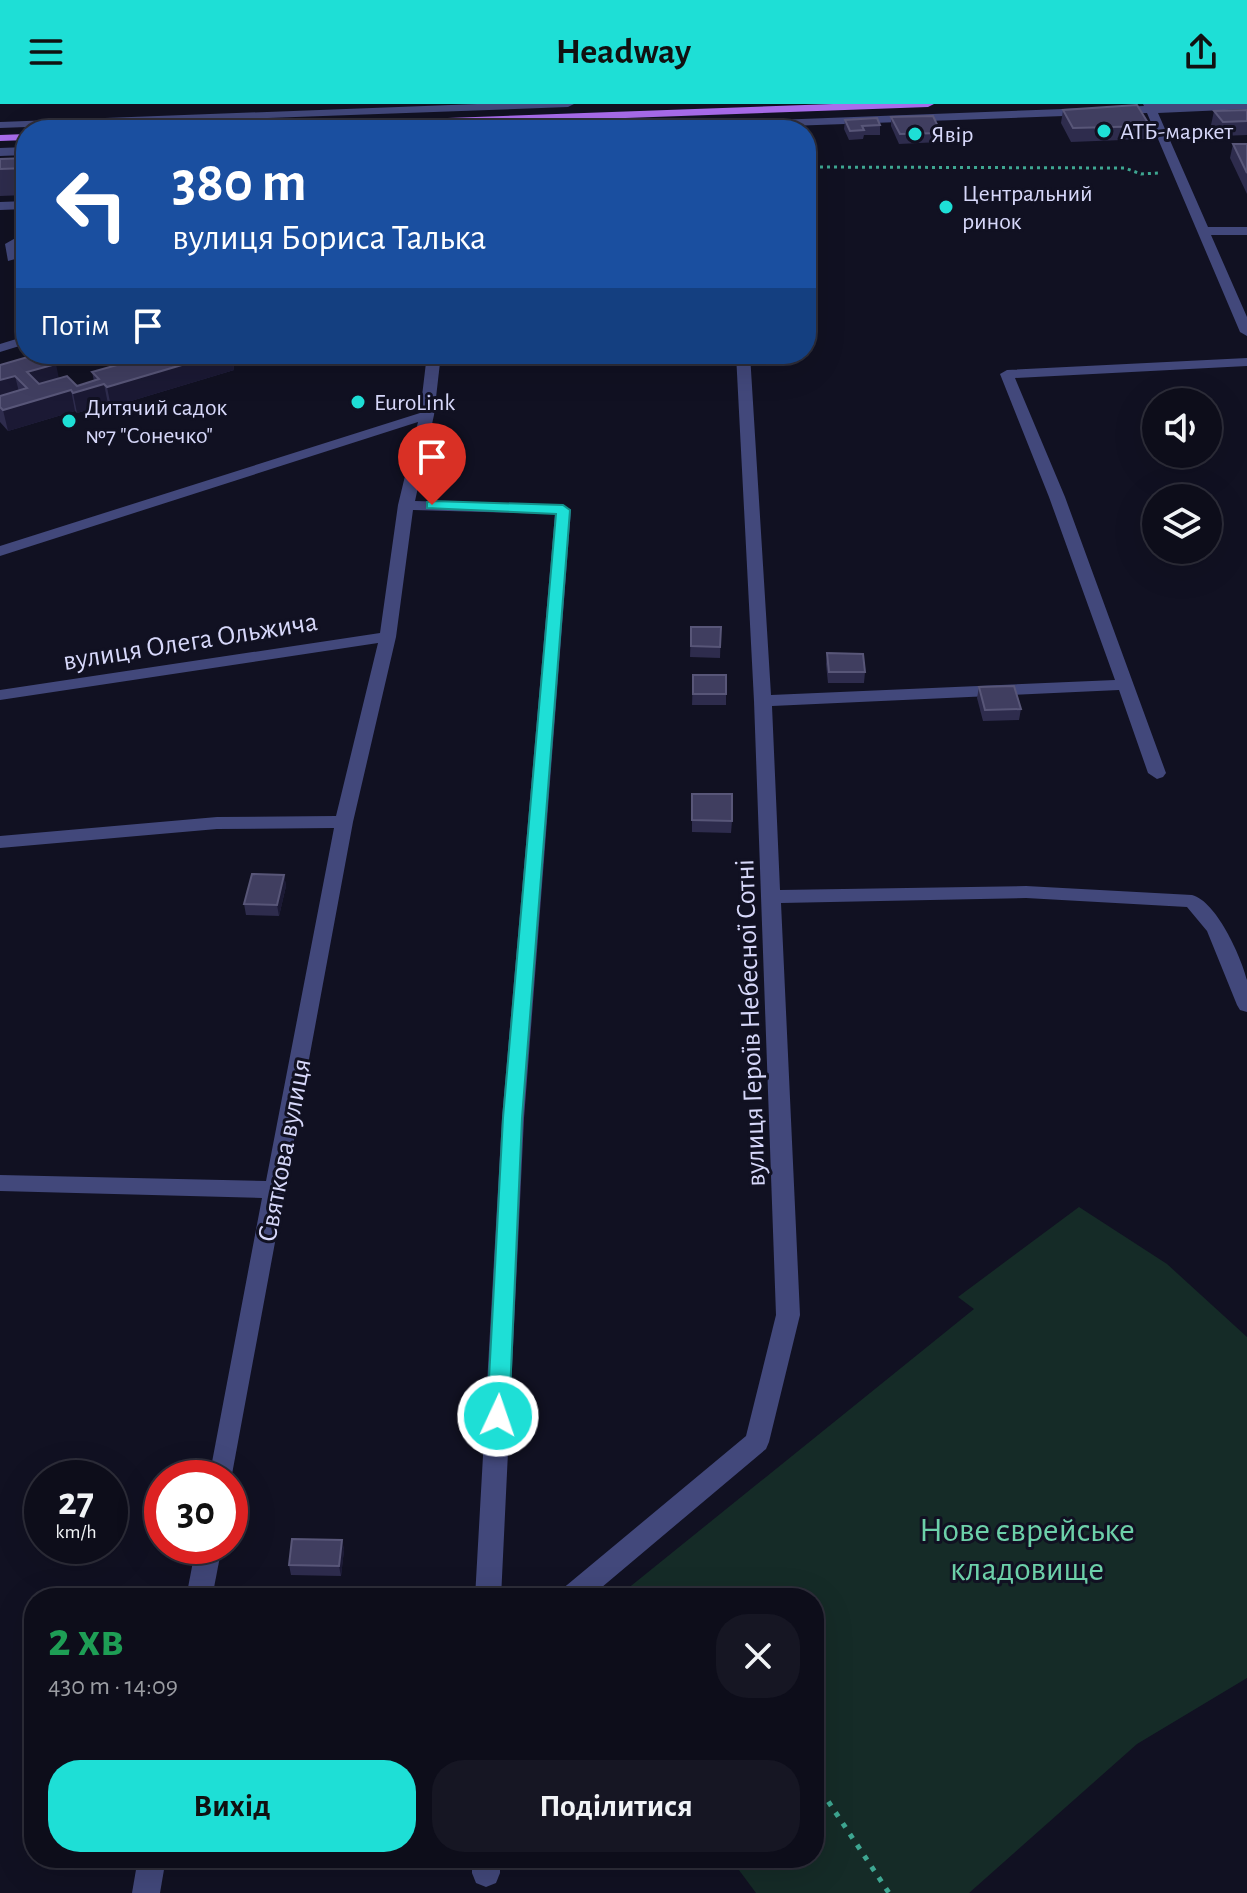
<!DOCTYPE html>
<html lang="uk">
<meta charset="utf-8">
<style>
:root{--surface:#0d0d1a;--page:#161623;--text:#f1f3f6;--muted:#9a9ca2;--line:#2d2d39;--accent:#1edfd6}
body{margin:0;font-family:"Alegreya Sans",sans-serif;background:var(--page);color:var(--text);height:100vh;display:flex;flex-direction:column;font-size:30px;white-space:nowrap}
*{box-sizing:border-box;margin:0}
p{font-size:26px;color:var(--muted)}
.icon{flex:none;width:44px;height:44px;fill:none;stroke:currentColor;stroke-width:2;stroke-linecap:round;stroke-linejoin:round}
.map{position:relative;flex:1;overflow:hidden}
.drawer{position:absolute;left:24px;top:1484px;width:800px;height:280px;display:flex;flex-direction:column;background:var(--surface);border-radius:32px;box-shadow:0 8px 32px #0002,0 0 0 2px var(--line)}
.drawer>*{flex:none}
.hud{position:absolute;left:16px;top:16px;width:800px;height:244px;border-radius:32px;box-shadow:0 8px 32px #0002,0 0 0 2px var(--line);background:#1a4fa0;color:#fff;overflow:hidden}
.tools{position:absolute;left:1142px;top:284px;display:grid;gap:16px}
.tools a{display:grid;place-items:center;width:80px;height:80px;border-radius:50%;background:var(--surface);box-shadow:0 8px 32px #0002,0 0 0 2px var(--line);font-size:40px}
.speed{position:absolute;left:24px;top:1356px;display:flex;gap:16px;font-size:40px;font-weight:700;text-align:center}
.speed>*{display:grid;place-content:center;width:104px;height:104px;border-radius:50%;background:var(--surface);box-shadow:0 8px 32px #0002,0 0 0 2px var(--line);line-height:1}
.speed small{font-size:20px;font-weight:400}
.speed .limit{border:12px solid #d22;background:#fff;color:#111}
.pin{position:absolute;display:grid;place-items:center;width:68px;height:68px;color:#fff;margin:-82px -34px;border-radius:50% 50% 50% 0;rotate:-45deg;box-shadow:0 0 8px #0007}
.pin .icon{rotate:45deg}
.me{position:absolute;width:88px;margin:-44px;rotate:3deg;stroke-linejoin:round;filter:drop-shadow(0 0 6px #0008)}
.turn{display:flex;align-items:center;gap:28px;height:168px;padding:0 24px;font-size:36px}
.turn .icon{width:104px;height:104px;stroke-width:2.5}
.turn b{display:block;font-size:56px;line-height:68px}
.then{display:flex;align-items:center;height:76px;padding:0 24px;background:#0003;gap:16px;font-size:30px}
.round{display:grid;place-items:center;flex:none;width:84px;height:84px;border-radius:32px;background:var(--page)}
.headline{display:flex;align-items:center;justify-content:space-between;height:136px;padding:0 24px}
h1{font-size:48px;font-weight:700;line-height:60px;color:#1e9e55}
.primary-button{display:flex;gap:16px;margin-top:auto;padding:16px 24px}
.primary-button a{flex:1;height:92px;border-radius:32px;background:var(--accent);color:#111;font-size:32px;font-weight:700;line-height:92px;text-align:center}
.primary-button a+a{background:var(--page);color:var(--text)}
header{display:flex;justify-content:space-between;align-items:center;height:104px;padding:0 24px;background:var(--accent);color:#111;font-size:36px;font-weight:700}
.map>svg:first-child{display:block}
.green{fill:#152b27}
.lines{fill:none;stroke-linecap:round;stroke-linejoin:round}
.path-far1{stroke:#3ea691;stroke-width:3;stroke-dasharray:3 4;stroke-linecap:butt}
.path{stroke:#3ea691;stroke-width:5;stroke-dasharray:5 8;stroke-linecap:butt}
.minor{fill:#42487b;fill-rule:evenodd}
.major{fill:#a96cec;fill-rule:evenodd}
.wall{fill:#2e2c4d}
.shaded-wall{fill:#1b1934}
.building{fill:#403e60;stroke:#585678;stroke-width:2}
.route{fill:#1edfd6;stroke:#14918b;stroke-width:2}
.poi-dot{fill:#1edfd6;stroke:#112;stroke-width:3}
.labels{text-anchor:middle;stroke-width:6;stroke-linejoin:round;paint-order:stroke}
.far-poi-label{font-size:24px;fill:#d7d8fa;stroke:#112;text-anchor:start}
.street-label{font-size:28px;fill:#d7d8fa;stroke:#112}
.near-park-label{font-size:34px;fill:#6cd0a9;stroke:#112}
</style>
<header><svg class="icon" aria-label="menu" viewBox="0 0 24 24"><path d="M4 6h16M4 12h16M4 18h16"/></svg>Headway<svg class="icon" aria-label="share" viewBox="0 0 24 24"><path d="M12 15V3M7 8l5-5 5 5M5 13v7h14v-7"/></svg></header>
<div class="map">
<svg width="1247" height="1789" viewBox="0 0 1247 1789">
<rect width="100%" height="100%" fill="#112"/>
<!-- green -->
<path class="green" d="M1079,1103L1167,1160L1247,1233V1574L1137,1640L969,1789H756L730,1754H814V1494H616L974,1205L958,1193Z"/>
<g class="lines">
<!-- path-far1 -->
<path class="path-far1" d="M806,63L1125,64L1141,70L1159,69"/>
<!-- path -->
<path class="path" d="M814,1676L889,1789"/>
<!-- minor -->
<g class="minor">
<path d="M477,0H574L568,3L0,24V18Z"/>
<path d="M1143,0H1247V5L1158,9L1208,123H1247V131H1211L1247,213V232L1240,228L1147,9L682,26H582L588,23L1144,2Z"/>
<path d="M26,43V51L0,52V44Z"/>
<path d="M26,97V105L0,106V98Z"/>
<path d="M26,128V137L18,142L19,154L8,157L5,140Z"/>
<path d="M26,232V240L0,248V240Z"/>
<path d="M427,250H441L434,311L415,397L563,401L571,406L524,1014L501,1494H475L502,1014L555,410L413,406L396,533L353,718L230,1381V1374H209L262,1094L0,1087V1071L266,1077L334,724L217,725L0,744V732L217,713L336,712L378,539L0,596V586L380,529L398,401L418,318L0,452V442L420,309Z"/>
<path d="M736,250H750L771,591L1115,576L1049,393L1000,270L1007,266L1247,254V262L1015,274L1065,393L1166,669L1163,673L1157,675L1148,669L1119,586L772,602L780,786L1026,782L1192,791C1216,797 1241,852 1247,876C1247,885 1247,898 1247,908L1240,906L1237,901L1207,827L1187,803L1026,794L781,799L800,1211L769,1338L766,1345L589,1494H557L561,1486L746,1332L776,1211L754,597Z"/>
<path d="M196,1442H222L212,1494H186Z"/>
<path d="M138,1754H166L160,1789H132Z"/>
<path d="M472,1754H500V1769L496,1779L486,1783L476,1779L472,1769Z"/>
</g>
<!-- major -->
<g class="major">
<path d="M833,0H934L928,3L296,26H194L200,23Z"/>
<path d="M26,30V36L0,37V31Z"/>
</g>
</g>
<!-- wall -->
<g class="wall">
<path d="M1063,6L1150,22L1148,35L1071,38L1061,19Z"/>
<path d="M1247,6V31L1220,32L1211,21L1214,7Z"/>
<path d="M891,13L941,29L940,38L899,40L891,22Z"/>
<path d="M845,16L880,21V31H864L863,35L849,36L844,25Z"/>
<path d="M1233,40H1247V90L1230,54Z"/>
<path d="M26,54V91L0,92V55Z"/>
<path d="M26,113V152H22L16,125Z"/>
<path d="M156,250H232L234,266L111,303L108,300L77,309L75,307L8,327L0,318V261L59,274L77,282L94,277L92,268Z"/>
<path d="M691,523H721L720,554L690,553Z"/>
<path d="M827,549L865,568L864,579H828L826,560Z"/>
<path d="M693,571H726V601H692Z"/>
<path d="M979,583L1021,605L1019,616L983,617L977,594Z"/>
<path d="M692,690L732,717L731,729L692,728Z"/>
<path d="M284,771L286,782L279,812L246,811L244,800Z"/>
<path d="M342,1436L344,1446L341,1472L291,1471L289,1461Z"/>
</g>
<!-- shaded-wall -->
<g class="shaded-wall">
<path d="M219,250H232L234,266L111,303L107,283Z"/>
<path d="M56,260L60,280L32,288L27,268Z"/>
<path d="M15,272L20,292L0,298V276Z"/>
<path d="M104,280L108,300L77,309L73,289Z"/>
<path d="M71,286L75,307L8,327L3,306Z"/>
<path d="M284,771L286,782L279,812L277,801Z"/>
<path d="M342,1436L344,1446L341,1472L339,1462Z"/>
</g>
<!-- building -->
<g class="building">
<path d="M1137,1L1150,22L1073,24L1063,6Z"/>
<path d="M1247,6V17L1223,18L1214,7Z"/>
<path d="M933,12L941,29L900,30L891,13Z"/>
<path d="M877,14L880,21L862,22L864,26L850,27L845,16Z"/>
<path d="M1233,40H1247V69Z"/>
<path d="M26,54V64L0,65V55Z"/>
<path d="M18,113H26V125H16Z"/>
<path d="M38,250H46L56,260L27,268L39,280L67,272L77,282L99,275L92,268L156,250H219L107,283L104,280L73,289L71,286L3,306L0,303V292L27,284L15,272L0,276V261Z"/>
<path d="M691,523H721L720,543L691,542Z"/>
<path d="M827,549L863,550L865,568H829Z"/>
<rect x="693" y="571" width="33" height="19"/>
<path d="M1014,582L1021,605L985,606L979,583Z"/>
<path d="M692,690H732V717L692,716Z"/>
<path d="M252,770L284,771L277,801L244,800Z"/>
<path d="M292,1435L342,1436L339,1462L289,1461Z"/>
<path d="M264,1483L327,1484L325,1494H262Z"/>
</g>
<!-- route -->
<path class="route" d="M432,397L563,401L570,406L522,1014L509,1312L506,1318L498,1321L491,1318L487,1312L503,1014L556,410L427,404V398Z"/>
<!-- markers -->
<g class="poi-dot">
<circle cx="1104" cy="27" r="8"/>
<circle cx="915" cy="30" r="8"/>
<circle cx="946" cy="103" r="8"/>
<circle cx="358" cy="298" r="8"/>
<circle cx="69" cy="317" r="8"/>
</g>
<g class="labels">
<!-- far-poi labels -->
<g class="far-poi-label">
<text x="1120" y="35">АТБ-маркет</text>
<text x="931" y="38">Явір</text>
<text x="962" y="97">Центральний<tspan x="962" dy="28">ринок</tspan></text>
<text x="374" y="306">EuroLink</text>
<text x="85" y="311">Дитячий садок<tspan x="85" dy="28">№7 "Сонечко"</tspan></text>
</g>
<!-- street labels -->
<g class="street-label">
<text transform="translate(190 536) rotate(-9)" y="10">вулиця Олега Ольжича</text>
<text transform="translate(749 919) rotate(-92)" y="10">вулиця Героїв Небесної Сотні</text>
<text transform="translate(283 1046) rotate(-79)" y="10">Святкова вулиця</text>
</g>
<!-- near-park labels -->
<g class="near-park-label">
<text x="1027" y="1437">Нове єврейське<tspan x="1027" dy="39">кладовище</tspan></text>
</g>
</g>
</svg>
<div class="tools">
<a><svg class="icon" aria-label="sound" viewBox="0 0 24 24"><path d="M4 9h4l5-4v14l-5-4H4zM17 9q2 3 0 6"/></svg></a>
<a><svg class="icon" aria-label="layers" viewBox="0 0 24 24"><path d="M12 4l9 5-9 5-9-5zM3 14l9 5 9-5"/></svg></a>
</div>
<div class="speed"><div>27<small>km/h</small></div><div class="limit">30</div></div>
<div class="pin" style="left:432px;top:401px;background:#d93025"><svg class="icon" aria-label="arrive" viewBox="0 0 24 24"><path d="M6 21V4h12l-3 4 3 4H6"/></svg></div>
<svg class="me" style="left:498px;top:1312px" viewBox="-20 -20 40 40"><circle r="17" fill="#1edfd6" stroke="#fff" stroke-width="3"/><path d="M0-11L8 9 0 5-8 9z" fill="#fff"/></svg>
<div class="hud">
<div class="turn"><svg class="icon" aria-label="left" viewBox="0 0 24 24"><path d="M17 20v-9H6M10 6l-5 5 5 5"/></svg><div><b>380 m</b>вулиця Бориса Талька</div></div>
<div class="then">Потім<svg class="icon" aria-label="arrive" viewBox="0 0 24 24"><path d="M6 21V4h12l-3 4 3 4H6"/></svg></div>
</div>
<section class="drawer">
<div class="headline"><div><h1>2 хв</h1><p>430 m · 14:09</p></div><a class="round"><svg class="icon" aria-label="close" viewBox="0 0 24 24"><path d="M6 6l12 12M18 6L6 18"/></svg></a></div>
<div class="primary-button"><a>Вихід</a><a>Поділитися</a></div>
</section>
</div>
